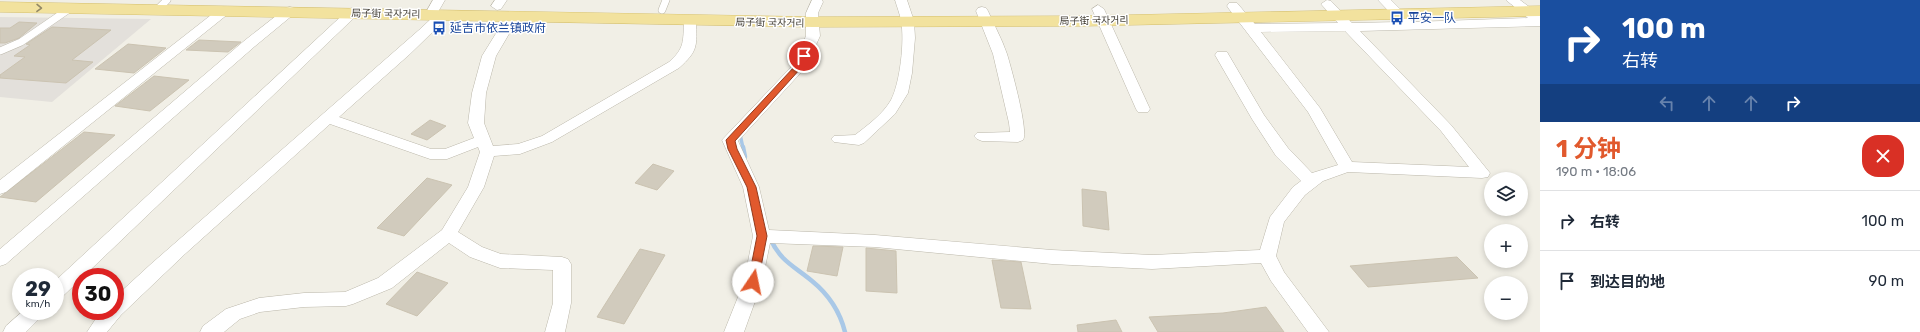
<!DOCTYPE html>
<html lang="zh">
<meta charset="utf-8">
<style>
:root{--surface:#fff;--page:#f6f6f7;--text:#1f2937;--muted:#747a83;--line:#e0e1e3;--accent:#e1592d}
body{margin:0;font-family:Rubik,"Noto Sans SC","Noto Sans KR",sans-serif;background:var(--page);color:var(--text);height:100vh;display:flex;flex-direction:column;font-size:15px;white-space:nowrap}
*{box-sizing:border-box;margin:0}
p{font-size:13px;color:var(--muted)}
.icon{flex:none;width:22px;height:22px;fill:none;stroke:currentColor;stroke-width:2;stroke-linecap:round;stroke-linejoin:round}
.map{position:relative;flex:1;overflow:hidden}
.sheet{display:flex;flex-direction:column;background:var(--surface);width:380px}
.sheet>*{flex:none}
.banner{background:#1a4fa0;color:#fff;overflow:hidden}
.buttons{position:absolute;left:1484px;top:172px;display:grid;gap:8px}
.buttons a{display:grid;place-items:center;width:44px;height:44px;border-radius:50%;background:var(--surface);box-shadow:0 2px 6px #0003;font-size:20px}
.speed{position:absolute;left:12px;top:268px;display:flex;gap:8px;font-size:20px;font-weight:700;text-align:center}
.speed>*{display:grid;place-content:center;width:52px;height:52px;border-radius:50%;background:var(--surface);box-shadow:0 2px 6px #0003;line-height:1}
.speed small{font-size:10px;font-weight:400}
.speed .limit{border:6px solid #d22;background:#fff;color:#111}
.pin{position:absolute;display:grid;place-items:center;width:34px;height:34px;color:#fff;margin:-17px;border:2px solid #fff;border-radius:50%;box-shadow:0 1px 4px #0007}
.me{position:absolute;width:44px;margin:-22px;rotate:11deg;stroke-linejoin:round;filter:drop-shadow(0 0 3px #0008)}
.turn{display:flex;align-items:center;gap:14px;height:84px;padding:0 16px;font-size:18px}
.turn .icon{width:52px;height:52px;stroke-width:2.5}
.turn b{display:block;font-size:28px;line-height:34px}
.lanes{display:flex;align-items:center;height:38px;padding:0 16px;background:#0003;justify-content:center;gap:20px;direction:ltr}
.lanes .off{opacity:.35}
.round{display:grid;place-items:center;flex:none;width:42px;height:42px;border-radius:16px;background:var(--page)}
.overview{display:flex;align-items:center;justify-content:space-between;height:68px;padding:0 16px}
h1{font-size:24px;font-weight:700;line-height:30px;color:var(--accent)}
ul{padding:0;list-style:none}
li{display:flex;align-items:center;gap:12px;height:60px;padding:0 16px;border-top:1px solid var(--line)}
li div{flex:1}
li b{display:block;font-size:15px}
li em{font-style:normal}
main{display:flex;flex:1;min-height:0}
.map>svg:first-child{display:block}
.industrial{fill:#e3e0db}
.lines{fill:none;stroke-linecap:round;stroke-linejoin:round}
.stream-far1{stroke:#a9c8e7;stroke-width:3.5}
.stream{stroke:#a9c8e7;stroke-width:4.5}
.building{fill:#d1cbbd;stroke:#cbc3b1}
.lane-casing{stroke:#bbb7aa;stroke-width:8}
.street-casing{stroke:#bbb7aa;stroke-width:1}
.primary-casing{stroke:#d5c070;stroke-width:1}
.lane{stroke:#fff;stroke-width:7}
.street{fill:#fff;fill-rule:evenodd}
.primary{fill:#f2e29e;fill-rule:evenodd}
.oneway{stroke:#928865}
.route{fill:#e1592d;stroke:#923a1d}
.labels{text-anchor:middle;stroke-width:3;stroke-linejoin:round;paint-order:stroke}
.far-street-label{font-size:10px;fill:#433f36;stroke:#fff}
.transit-label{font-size:12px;fill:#164399;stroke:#fff;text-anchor:start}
</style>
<main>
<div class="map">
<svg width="1540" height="332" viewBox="0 0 1540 332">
<rect width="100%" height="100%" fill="#f1efe6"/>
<!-- industrial -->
<path class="industrial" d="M0,17L151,19L52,102L0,97Z"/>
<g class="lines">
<!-- stream-far1 -->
<path class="stream-far1" d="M740,134L743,148"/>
<!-- stream -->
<g class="stream">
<path d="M743,147L745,157"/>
<path d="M770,238C780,261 794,266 812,281C828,294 840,312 845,332"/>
</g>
</g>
<!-- building -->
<g class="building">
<path d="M19,22L37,23L19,38L5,43H0V28H10Z"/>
<path d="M52,27L111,30L72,60L93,62L66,83L0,78V75L25,57L14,56L30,45L26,44Z"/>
<path d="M199,40L241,42L228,52L186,50Z"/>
<path d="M128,44L166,48L134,73L95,69Z"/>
<path d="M154,76L189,80L150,111L115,106Z"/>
<path d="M430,120L446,126L427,140L411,134Z"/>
<path d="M84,132L115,135L36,202L0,197Z"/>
<path d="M653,164L674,171L657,190L635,183Z"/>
<path d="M427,178L452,185L404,236L377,228Z"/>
<path d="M1082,189L1106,192L1109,230L1083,226Z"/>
<path d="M813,246L843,247L837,276L807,271Z"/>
<path d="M866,248L896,251L897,293L866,291Z"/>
<path d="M640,249L665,255L624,324L597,317Z"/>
<path d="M1457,257L1478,278L1368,287L1350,266Z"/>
<path d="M992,260L1021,262L1031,309L1001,308Z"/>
<path d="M417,272L448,283L417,316L386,304Z"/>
<path d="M1266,307L1284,332H1158L1149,317L1223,313Z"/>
<path d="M1116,320L1122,332H1078L1077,325Z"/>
</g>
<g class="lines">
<!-- lane casing -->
<g class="lane-casing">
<g id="lane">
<path d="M157,10L167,0"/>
<path d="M662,10L666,0"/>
<path d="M0,51L21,42L69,9"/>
</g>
</g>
<!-- street casing -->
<g class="street-casing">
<g id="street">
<path d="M433,0H445L438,12H447L448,15L447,18L410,54L339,117L431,149H445L474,138L468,123L472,93L482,56L508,14H518L519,17L496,56L486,93L484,123L493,146L518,144L542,136L669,62C685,48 683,41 684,21L685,18H695L696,21C697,46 698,51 679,68L552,142L520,154L494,156L484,187L458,232L482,247L501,254L562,257L568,259L571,264V303L565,332H545L553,303V270L500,268L470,257L449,243L392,288L353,304L346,306L304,307L260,312L240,319L224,332H200L203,326L226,309L259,298L304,293L345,292L378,278L442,230L468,187L480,152L478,147L447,159H430L330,124L185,254L121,315L107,332H87L101,311H115V297L151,264L419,30L432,18L427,17L425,14Z"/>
<path d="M495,0H507L501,9L497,10L491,6Z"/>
<path d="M812,0H822L823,2L818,13L820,36L806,67L738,141L759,187L769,230L875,235L1052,250L1152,255L1260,250L1270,217L1293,187L1301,181L1276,156L1252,119L1215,55L1217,52H1227L1264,115L1288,148L1312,173L1338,165L1308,112L1229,9L1227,6L1229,3H1237L1255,24L1338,23L1321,4L1327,0L1331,1L1352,23L1399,22L1378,0H1391L1413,22L1528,18L1506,0H1520L1540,15V26L1360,31L1451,125L1490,173L1488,177L1482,178L1348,172L1323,181L1305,195L1284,222L1276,256L1284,272L1329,332H1308L1271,281L1261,263L1152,269L1052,264L875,247L770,243L762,282L744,332H724L744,282L753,236L743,187L722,140L793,65L806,36V13ZM1345,31L1441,131L1469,167L1352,162L1320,108L1261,32Z"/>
<path d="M895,0H907L914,21L915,38L912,73L908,93L895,114L864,143L859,145L834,142L831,139L834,136L855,135C868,125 883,114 891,100C900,83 905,40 901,21C900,14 897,7 895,0Z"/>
<path d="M1098,5L1104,9L1150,109L1148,112H1138L1136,109L1092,9Z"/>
<path d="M224,7L228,8L230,11L228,14L6,192L0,194V180L220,8Z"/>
<path d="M290,7L294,8L296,11L294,14L254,47L6,264L0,266V249L244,41L286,8Z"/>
<path d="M982,7L986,8L988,11C994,25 1002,39 1007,54C1011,67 1029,132 1023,140L1018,142L982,141L977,139L974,136L977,133L1010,132L1009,123L993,54L976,11L978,8Z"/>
<path d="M353,8L357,9L359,12L357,15L62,297L55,299V281L349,9Z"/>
<path d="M23,311H45L42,316L26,332H3L6,326Z"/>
</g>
</g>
<!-- primary casing -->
<g class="primary-casing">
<path id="primary" d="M0,2L813,17L1083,16L1540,6V16L1083,26L813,27L0,12Z"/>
</g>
<!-- lane -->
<use href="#lane" class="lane"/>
<!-- street -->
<use href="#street" class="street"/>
<!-- primary -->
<use href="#primary" class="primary"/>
</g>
<!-- one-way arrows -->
<defs><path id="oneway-chevron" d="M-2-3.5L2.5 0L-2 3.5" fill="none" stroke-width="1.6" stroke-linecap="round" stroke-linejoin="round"/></defs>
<use class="oneway" href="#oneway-chevron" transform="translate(39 8) rotate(1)"/>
<!-- route -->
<path class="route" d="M804,54L807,56L801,68L735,141L737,149L756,187L767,236L758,282L753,286L748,282L757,236L747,187L728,149L726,140L795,66L801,55Z"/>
<!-- icons -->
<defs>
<g id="bus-bare" transform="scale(1.08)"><path d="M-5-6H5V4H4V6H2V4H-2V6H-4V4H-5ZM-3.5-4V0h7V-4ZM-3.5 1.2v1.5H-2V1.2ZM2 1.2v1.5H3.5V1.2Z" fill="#1a4fb4" stroke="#fff" stroke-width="2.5" paint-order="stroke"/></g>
</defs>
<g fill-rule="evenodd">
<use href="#bus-bare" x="1397" y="18"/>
<use href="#bus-bare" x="439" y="28"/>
</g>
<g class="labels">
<!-- far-street labels -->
<g class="far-street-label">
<text transform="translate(386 13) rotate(1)" y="4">局子街 국자거리</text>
<text transform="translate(1094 20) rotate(-1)" y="4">局子街 국자거리</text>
<text transform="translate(770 22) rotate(1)" y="4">局子街 국자거리</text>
</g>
<!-- transit labels -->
<g class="transit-label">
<text x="1408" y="22">平安一队</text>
<text x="450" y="32">延吉市依兰镇政府</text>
</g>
</g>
</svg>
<div class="buttons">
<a><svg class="icon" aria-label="layers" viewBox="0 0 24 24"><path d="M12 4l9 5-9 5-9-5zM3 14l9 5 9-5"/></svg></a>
<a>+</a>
<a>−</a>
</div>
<div class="speed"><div>29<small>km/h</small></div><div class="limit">30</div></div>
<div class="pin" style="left:804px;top:56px;background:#d93025"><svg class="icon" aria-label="arrive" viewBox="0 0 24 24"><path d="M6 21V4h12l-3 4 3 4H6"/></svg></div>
<svg class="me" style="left:753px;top:282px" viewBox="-20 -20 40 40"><circle r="19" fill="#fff"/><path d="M0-13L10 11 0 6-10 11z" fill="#e1592d"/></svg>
</div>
<section class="sheet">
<div class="banner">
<div class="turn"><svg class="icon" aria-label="right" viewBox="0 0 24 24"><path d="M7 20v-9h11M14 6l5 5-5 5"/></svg><div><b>100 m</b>右转</div></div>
<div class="lanes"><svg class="icon off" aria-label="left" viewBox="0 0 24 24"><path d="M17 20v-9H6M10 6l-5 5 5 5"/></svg><svg class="icon off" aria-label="ahead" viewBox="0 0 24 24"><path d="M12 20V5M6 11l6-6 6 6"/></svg><svg class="icon off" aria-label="ahead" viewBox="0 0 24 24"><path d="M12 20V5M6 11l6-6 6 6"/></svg><svg class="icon" aria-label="right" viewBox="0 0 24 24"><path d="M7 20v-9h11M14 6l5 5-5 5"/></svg></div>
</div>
<div class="overview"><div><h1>1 分钟</h1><p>190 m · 18:06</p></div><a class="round" style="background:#d93025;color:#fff"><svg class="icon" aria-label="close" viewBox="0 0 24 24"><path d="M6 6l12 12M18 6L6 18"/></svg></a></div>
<ul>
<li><svg class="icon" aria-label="right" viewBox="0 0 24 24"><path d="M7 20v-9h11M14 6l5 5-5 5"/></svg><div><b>右转</b></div><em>100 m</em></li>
<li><svg class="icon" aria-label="arrive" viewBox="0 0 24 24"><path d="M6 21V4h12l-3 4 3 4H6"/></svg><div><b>到达目的地</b></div><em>90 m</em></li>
</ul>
</section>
</main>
